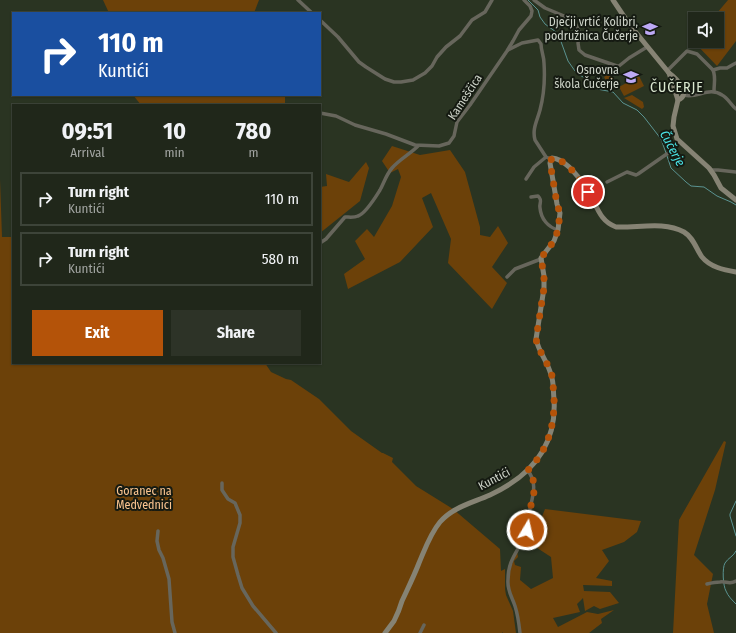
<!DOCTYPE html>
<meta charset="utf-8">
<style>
:root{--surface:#20271a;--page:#2d3327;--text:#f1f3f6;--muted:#a2a5a2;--line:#3d4439;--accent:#b45309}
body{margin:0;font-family:"Fira Sans Condensed",sans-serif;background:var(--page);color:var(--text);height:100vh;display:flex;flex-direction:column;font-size:15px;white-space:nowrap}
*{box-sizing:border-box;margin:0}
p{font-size:13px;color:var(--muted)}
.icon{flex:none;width:22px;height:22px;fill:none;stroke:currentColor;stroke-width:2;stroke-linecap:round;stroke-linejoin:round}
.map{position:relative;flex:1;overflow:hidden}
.sheet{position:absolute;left:12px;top:104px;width:309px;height:260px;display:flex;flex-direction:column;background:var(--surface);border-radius:0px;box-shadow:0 1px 3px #0004,0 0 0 1px var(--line)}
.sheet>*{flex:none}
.guide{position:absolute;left:12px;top:12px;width:309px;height:84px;border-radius:0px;box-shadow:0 1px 3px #0004,0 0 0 1px var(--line);background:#1a4fa0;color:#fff;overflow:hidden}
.fabs{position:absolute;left:688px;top:12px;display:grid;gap:8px}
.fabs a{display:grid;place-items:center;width:36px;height:36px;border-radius:0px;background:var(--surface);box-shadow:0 1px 3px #0004,0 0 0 1px var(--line);font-size:20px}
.pin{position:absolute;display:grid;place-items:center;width:34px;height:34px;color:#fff;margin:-17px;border:2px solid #fff;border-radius:50%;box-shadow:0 1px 4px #0007}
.me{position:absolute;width:44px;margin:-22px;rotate:9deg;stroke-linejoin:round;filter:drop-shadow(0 0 3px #0008)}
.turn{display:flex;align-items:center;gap:14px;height:84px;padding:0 20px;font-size:18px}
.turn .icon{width:52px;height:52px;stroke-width:2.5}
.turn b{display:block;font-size:28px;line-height:34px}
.eta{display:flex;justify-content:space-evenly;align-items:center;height:68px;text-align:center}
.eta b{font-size:24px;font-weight:700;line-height:28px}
.cta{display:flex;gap:8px;margin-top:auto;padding:8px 20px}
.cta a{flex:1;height:46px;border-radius:0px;background:var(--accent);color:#fff;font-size:16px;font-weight:700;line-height:46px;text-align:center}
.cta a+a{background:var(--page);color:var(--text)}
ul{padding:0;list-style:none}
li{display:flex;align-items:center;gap:12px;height:54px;margin:0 8px 6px;padding:0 12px;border:2px solid var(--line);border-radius:0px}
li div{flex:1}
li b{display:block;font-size:15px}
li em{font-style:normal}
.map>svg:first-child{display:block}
.green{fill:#6c4109}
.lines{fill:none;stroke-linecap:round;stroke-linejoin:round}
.stream{stroke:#5a9391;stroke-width:1}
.street{stroke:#67665c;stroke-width:3.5}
.secondary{stroke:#868374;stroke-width:5}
.route{stroke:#b45309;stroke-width:7;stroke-dasharray:0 12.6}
.labels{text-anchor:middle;stroke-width:4;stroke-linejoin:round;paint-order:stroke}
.poi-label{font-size:12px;fill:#ced4c9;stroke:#151a12;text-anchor:end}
.street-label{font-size:12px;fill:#ced4c9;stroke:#151a12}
.park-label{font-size:12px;fill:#fcc590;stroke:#151a12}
.water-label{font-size:13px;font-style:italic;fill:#49e2e5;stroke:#151a12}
.quarter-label{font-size:14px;letter-spacing:1px;fill:#dae7d0;stroke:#151a12}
</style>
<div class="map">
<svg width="736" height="633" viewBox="0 0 736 633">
<rect width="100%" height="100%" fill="#2a3422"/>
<!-- green -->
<g class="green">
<path d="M103,0H259L254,13H109Z"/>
<path d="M728,0H736V41L717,66L693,41L695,39V41H717V19H712Z"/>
<path d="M610,73L616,85L610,88L604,77Z"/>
<path d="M639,76L644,86L624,96L619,87Z"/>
<path d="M133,95H285V105H141Z"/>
<path d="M632,95L643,102L644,107L642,109L624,98Z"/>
<path d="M392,146L420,155L450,150L465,172L480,227V235L490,237L498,226L508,243L492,267L507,283L492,309L448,263L451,239L431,193L422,198L433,227L400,262L348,289L344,274L365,259L355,241L367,229L374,237L392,206L401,177L398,169L390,173L382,161Z"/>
<path d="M366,162L369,168L360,201L320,233V187L327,186L326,174L349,182Z"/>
<path d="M0,179L2,237H13V363H265L271,372L286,379L291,380L319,399L351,431L382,453H383L393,458L392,462L416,486L453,509L500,549L501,571L505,569V589L506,595L513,611L516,633H503L502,632V633H0Z"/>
<path d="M724,441L726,442L715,490L694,555L713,574L707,604L714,633H673L679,520Z"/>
<path d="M545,509L641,521L637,532L624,542L602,550L609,561L596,578L612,581V586L583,585L584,591L610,592L619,603L600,609L594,606L585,611L583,598L577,604L580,612L553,618L558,627L587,612L598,614L614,610L601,619L602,623L589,633H521L509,589V572L517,551L518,557L514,561L515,565L521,567L520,580L531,589L553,578L551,557L531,544Z"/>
</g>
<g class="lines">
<!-- stream -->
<g class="stream">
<path d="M528,0L538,10L540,17L545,24L556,32L559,36L568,61L575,71L578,74L590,81L597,89L613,92L623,103L637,110L644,117L661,139L666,153"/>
<path d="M667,156L671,168L686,182L691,186L704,187L717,196L731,202L736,205"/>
<path d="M736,501L730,514V516L736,536"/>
<path d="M736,551C734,556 728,558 725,563C722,568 723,586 726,591C728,596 732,600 736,604"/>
</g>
<!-- street -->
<g class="street">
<path d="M298,0L312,13"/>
<path d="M534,0L545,8L564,16L571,20L575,23L580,33L578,43L579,50L585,55L617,66H619L629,58L647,47"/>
<path d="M320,20L338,37L359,62L366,67L385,79L394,82H401L413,80L425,73L432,66L437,57L446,47L460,36L472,20L485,12L492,0"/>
<path d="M508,50L522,43L538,40L541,44C541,51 544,56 544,63C545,78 544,95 540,110C537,121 532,129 535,140L546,157L551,159"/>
<path d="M713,70L720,68H727L734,64L736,63"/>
<path d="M667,71L687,51L697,54L713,70C716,77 714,83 714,91"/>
<path d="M684,95C697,99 709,86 722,95C728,98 731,105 736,109"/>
<path d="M320,113L336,116L355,125L386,134L415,145L439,146L449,143L454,136L457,122L470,105L507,51L513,41L519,30L531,16L532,11L530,6L524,0"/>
<path d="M711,170H718L736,172"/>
<path d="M526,179L534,167L546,157"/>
<path d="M607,182L627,172L636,175L638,174L671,151L679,142"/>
<path d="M531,197L538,196C543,201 539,202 540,208C541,219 548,227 558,230"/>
<path d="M320,243L326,239L345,217C349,217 354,218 358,216C366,213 375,198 380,190C384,183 386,175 392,168C400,159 410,154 418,146"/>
<path d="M507,277L515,269L541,259"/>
<path d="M222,483V490L228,499L235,503L240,515V523L233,547V557L238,575L242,588L253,606L276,633"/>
<path d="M158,531L157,541L159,550L163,558L169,579L172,622L175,633"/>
<path d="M707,584C711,583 715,582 720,582C726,581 730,585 736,581"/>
<path d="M420,633L424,625"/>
<path d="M520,633C519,624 518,615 515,606C512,597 507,590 508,580C508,559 518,552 525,535C528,529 528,521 529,514C531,500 539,484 528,471"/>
</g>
<!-- secondary -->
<g class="secondary">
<path d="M613,0L629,24L669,73C676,78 692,95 678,100"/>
<path d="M669,73L678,100L674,117L673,126L677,139L709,168L714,175L721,188L736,200"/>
<path d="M385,633C388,629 391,625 394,621C397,615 400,608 402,601C408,588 414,576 419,563C425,549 430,534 440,522C453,507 472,503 490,495C531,476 557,446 554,399C553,391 554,382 551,375C548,362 539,353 536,339L544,288V276L541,258L544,254L554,241L558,230L560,213L557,204L550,163L551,159L552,158C566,159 581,180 588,191C597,205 599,221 616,227C638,228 664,221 684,232C694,238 696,249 702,257C710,267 724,270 736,272"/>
</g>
</g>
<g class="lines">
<!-- route -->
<path class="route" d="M527,530L529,514L534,492L533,478L528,470C549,449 555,424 554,394C553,388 553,381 552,376C548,362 539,353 536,339L544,288V276L541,258L544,254L554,241L558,230L560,213L557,204L550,162L552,158C567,159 580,180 588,192"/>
</g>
<!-- icons -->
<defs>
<g id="school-bare" transform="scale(1.2)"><path d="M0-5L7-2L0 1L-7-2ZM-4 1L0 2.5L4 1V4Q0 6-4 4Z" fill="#bda9f5" stroke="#151a12" stroke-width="2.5" paint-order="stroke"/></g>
</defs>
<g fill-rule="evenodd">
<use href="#school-bare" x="650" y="29"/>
<use href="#school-bare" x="631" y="77"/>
</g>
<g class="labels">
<!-- poi labels -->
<g class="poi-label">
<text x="638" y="26">Dječji vrtić Kolibri,<tspan x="638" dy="14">podružnica Čučerje</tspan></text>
<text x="619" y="74">Osnovna<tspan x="619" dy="14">škola Čučerje</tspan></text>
</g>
<!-- street labels -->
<g class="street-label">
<text transform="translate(465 97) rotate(-57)" y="4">Kameščica</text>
<text transform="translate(494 479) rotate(-28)" y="4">Kuntići</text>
</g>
<!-- park labels -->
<g class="park-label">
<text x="144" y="495">Goranec na<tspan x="144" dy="14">Medvednici</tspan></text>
</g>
<!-- water labels -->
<g class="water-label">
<text transform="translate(673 148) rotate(62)" y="5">Čučerje</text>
</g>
<!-- quarter labels -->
<g class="quarter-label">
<text x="677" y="92">ČUČERJE</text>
</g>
</g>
</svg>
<div class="fabs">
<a><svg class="icon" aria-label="sound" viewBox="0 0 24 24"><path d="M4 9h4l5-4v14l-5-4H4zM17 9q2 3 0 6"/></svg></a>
</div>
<div class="pin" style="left:588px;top:192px;background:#d93025"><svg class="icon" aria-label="arrive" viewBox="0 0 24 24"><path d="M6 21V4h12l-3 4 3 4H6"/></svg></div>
<svg class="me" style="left:527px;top:530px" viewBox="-20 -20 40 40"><circle r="17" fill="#b45309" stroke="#fff" stroke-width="3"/><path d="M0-11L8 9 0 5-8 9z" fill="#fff"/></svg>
<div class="guide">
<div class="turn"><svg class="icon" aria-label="right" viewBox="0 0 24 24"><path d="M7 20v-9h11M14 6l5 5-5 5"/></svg><div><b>110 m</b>Kuntići</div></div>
</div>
<section class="sheet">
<div class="eta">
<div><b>09:51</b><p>Arrival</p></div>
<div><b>10</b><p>min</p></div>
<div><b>780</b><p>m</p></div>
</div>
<ul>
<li><svg class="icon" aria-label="right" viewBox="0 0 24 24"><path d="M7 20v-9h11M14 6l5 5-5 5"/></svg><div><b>Turn right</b><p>Kuntići</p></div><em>110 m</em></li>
<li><svg class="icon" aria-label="right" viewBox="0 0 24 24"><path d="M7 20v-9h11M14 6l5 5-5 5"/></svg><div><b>Turn right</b><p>Kuntići</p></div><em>580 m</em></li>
</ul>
<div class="cta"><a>Exit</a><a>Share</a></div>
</section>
</div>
